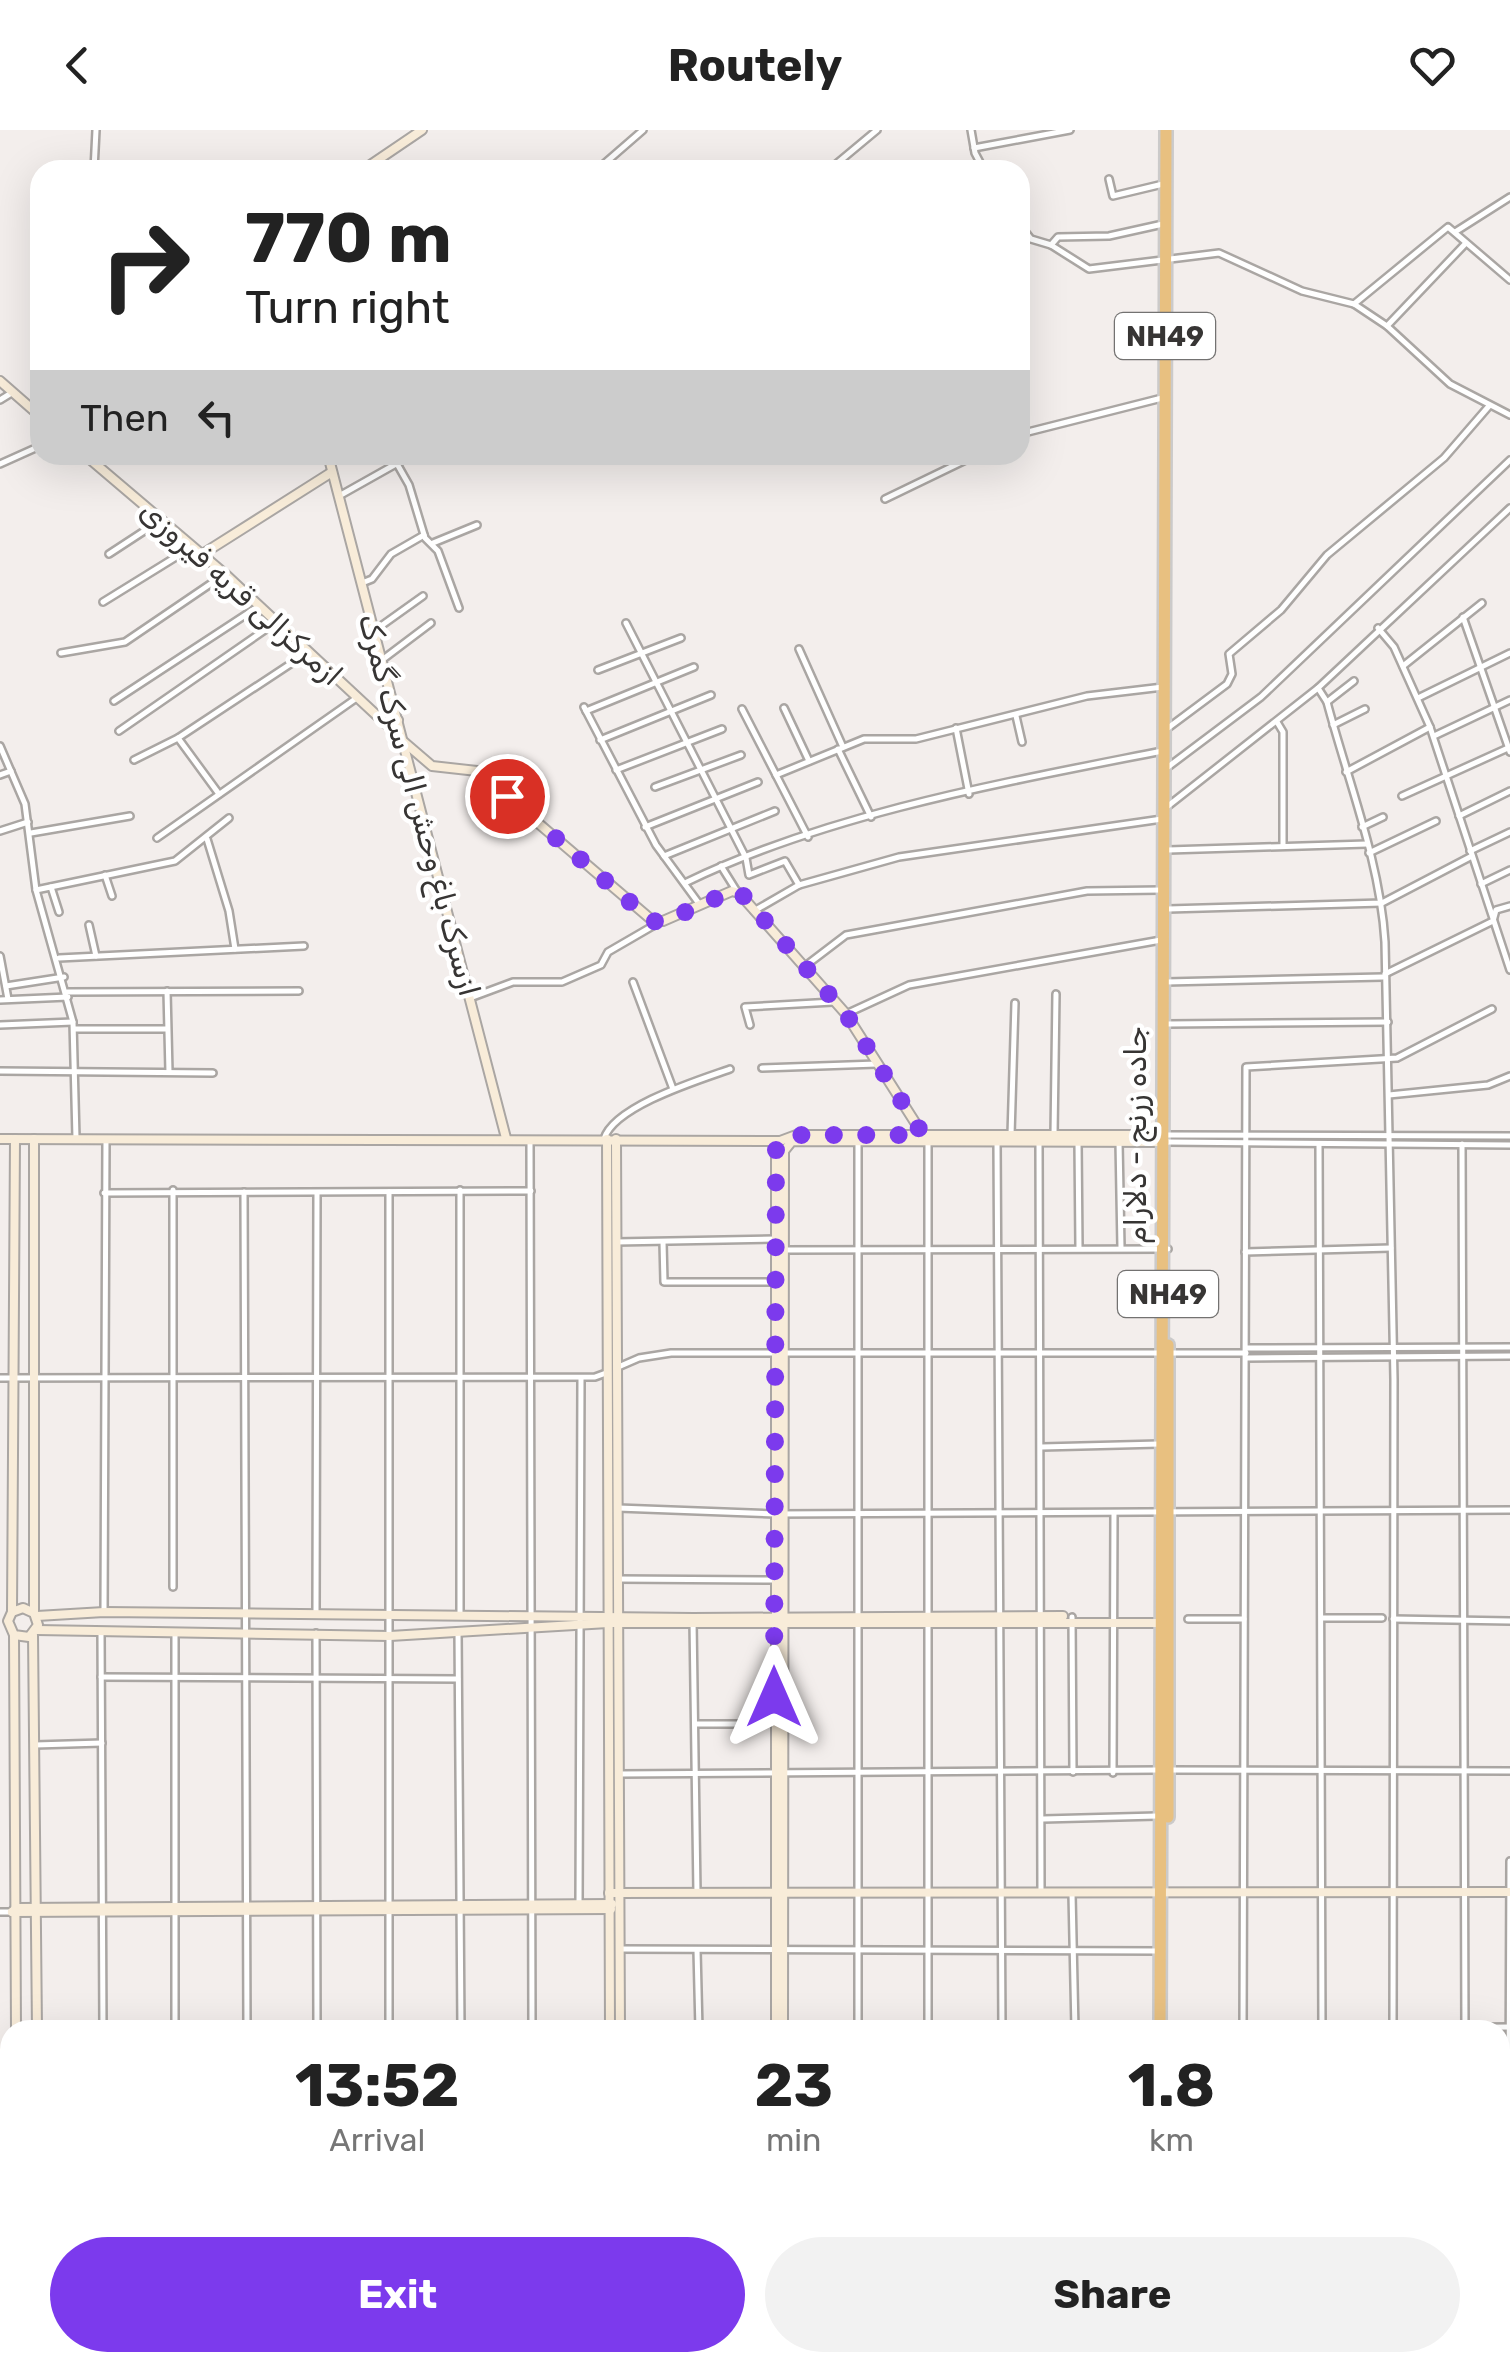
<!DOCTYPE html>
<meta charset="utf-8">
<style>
:root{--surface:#fff;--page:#f2f2f2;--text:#222;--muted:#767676;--accent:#7c3aed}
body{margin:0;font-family:Rubik,Cairo,sans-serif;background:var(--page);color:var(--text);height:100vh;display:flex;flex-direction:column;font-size:38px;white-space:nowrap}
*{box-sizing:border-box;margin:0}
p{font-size:32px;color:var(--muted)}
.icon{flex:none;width:55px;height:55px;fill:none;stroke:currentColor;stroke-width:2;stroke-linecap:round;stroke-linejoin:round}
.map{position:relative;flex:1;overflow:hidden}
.details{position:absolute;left:0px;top:1890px;width:1510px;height:352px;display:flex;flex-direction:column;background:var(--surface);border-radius:30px 30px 0 0;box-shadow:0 10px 40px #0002}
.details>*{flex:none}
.top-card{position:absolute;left:30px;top:30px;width:1000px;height:305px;border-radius:30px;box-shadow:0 10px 40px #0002;background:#fff;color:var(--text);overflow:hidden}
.pin{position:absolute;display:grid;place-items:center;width:85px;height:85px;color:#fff;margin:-42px;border:5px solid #fff;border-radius:50%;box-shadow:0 2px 10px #0007}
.me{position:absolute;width:110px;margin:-55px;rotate:0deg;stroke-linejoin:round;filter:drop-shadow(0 0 8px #0008)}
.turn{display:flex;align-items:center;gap:35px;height:210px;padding:0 50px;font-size:45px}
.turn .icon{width:130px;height:130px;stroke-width:2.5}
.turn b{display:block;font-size:70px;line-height:85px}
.then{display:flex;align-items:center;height:95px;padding:0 50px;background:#0003;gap:20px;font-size:38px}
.eta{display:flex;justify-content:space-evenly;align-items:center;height:170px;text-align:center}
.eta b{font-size:60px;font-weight:700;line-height:70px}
.cta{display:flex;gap:20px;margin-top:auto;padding:20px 50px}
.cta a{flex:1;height:115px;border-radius:60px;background:var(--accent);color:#fff;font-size:40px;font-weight:700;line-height:115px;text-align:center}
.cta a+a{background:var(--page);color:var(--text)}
header{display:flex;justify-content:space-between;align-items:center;height:130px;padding:0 50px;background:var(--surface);font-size:45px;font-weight:700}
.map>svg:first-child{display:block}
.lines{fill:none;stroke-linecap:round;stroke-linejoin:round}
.runway{stroke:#9f9b9a;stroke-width:32}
.street-casing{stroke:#aaa6a3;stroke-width:10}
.secondary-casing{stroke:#aaa6a3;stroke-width:12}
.highway-casing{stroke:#cbcaca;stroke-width:16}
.street{stroke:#fff;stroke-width:5}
.secondary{stroke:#f8ecd9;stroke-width:8}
.highway{stroke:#e8c080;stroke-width:11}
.route{stroke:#7c3aed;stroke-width:18;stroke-dasharray:0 32.4}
.labels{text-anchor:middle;stroke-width:9;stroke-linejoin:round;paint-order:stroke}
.shield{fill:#fff;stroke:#737271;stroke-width:2.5}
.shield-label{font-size:28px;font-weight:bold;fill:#373534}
.street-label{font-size:30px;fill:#373534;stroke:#fff}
</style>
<header><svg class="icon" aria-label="back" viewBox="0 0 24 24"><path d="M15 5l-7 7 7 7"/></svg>Routely<svg class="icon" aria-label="heart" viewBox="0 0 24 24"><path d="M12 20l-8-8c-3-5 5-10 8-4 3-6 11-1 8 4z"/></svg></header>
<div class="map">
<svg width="1510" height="2241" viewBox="0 0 1510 2241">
<rect width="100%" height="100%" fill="#f3eeec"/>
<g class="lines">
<!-- runway -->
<path class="runway" d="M1500,2016L1510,2013"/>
<!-- street casing -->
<g class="street-casing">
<g id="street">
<path d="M971,0L975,23L984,40"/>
<path d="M974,18L1070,0"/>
<path d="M94,40L96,0"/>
<path d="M597,40L643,0"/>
<path d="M829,40L877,0"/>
<path d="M1109,49L1113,66L1163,54"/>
<path d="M1020,95L1031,109L1051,115L1089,139L1219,123L1302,161L1354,174L1387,196L1450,254L1510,285"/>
<path d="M1455,102L1510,67"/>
<path d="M1051,115L1058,107L1109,106L1163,94"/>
<path d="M1354,174L1448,97L1510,150"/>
<path d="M1387,196L1466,113"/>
<path d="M0,270L13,262"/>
<path d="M1020,304L1162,268"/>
<path d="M392,325L409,355L425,408L438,421L459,478"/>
<path d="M0,334L40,316"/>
<path d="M339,366L412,325"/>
<path d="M885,369L976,325"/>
<path d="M433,413L477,395"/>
<path d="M109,424L161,390"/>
<path d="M362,453L372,449L391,424L424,405"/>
<path d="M103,472L192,417"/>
<path d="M1463,487L1510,622"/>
<path d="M626,493L746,728L749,745L785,731L799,755"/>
<path d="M1378,498L1394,517L1430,597L1510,840"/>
<path d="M374,501L423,466"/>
<path d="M799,519L843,617"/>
<path d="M61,523L125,512L225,444"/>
<path d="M382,530L431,493"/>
<path d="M1403,536L1482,473"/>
<path d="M598,540L681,508"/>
<path d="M1318,558L1327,572C1348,651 1380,731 1385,812L1394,1249L1393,1900"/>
<path d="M1418,568L1510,523"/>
<path d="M114,571L259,476"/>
<path d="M1327,572L1354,551"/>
<path d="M584,577L656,715L700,775"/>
<path d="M784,578L809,631"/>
<path d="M742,579L808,707"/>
<path d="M586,581L694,537"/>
<path d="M1016,586L1022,612"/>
<path d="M1277,592L1283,602V716"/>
<path d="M1333,595L1365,579"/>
<path d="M956,598L969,664"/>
<path d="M1168,598L1227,554L1232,544L1229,524L1281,480L1327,425L1444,328L1489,276"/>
<path d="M119,601L275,493"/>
<path d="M1434,606L1510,570"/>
<path d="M178,608L219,664"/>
<path d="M600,610L711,565"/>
<path d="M0,616L25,674L36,760L73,892L76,1008"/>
<path d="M838,619L871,687"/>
<path d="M134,630L178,608L307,523"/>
<path d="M1168,637L1261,567L1510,330"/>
<path d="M616,640L722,599"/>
<path d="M1346,642L1430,597"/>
<path d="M0,645L11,641"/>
<path d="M776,645L864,609H916L1087,566L1163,557"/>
<path d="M655,657L741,625"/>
<path d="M1402,666L1508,618"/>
<path d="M1168,676L1318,558L1510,378"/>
<path d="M1459,686L1510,661"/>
<path d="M645,697L758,652"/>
<path d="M1362,697L1383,687"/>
<path d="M0,701L28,692"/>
<path d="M31,703L130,686"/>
<path d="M157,708L358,567"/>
<path d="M207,709L229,781L235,819"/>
<path d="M1168,720L1367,714"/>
<path d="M1470,721L1510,702"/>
<path d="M1369,723L1436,691"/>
<path d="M664,726L775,681"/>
<path d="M721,736L736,760"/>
<path d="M105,745L112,766"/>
<path d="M687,752C830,683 1006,652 1162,621"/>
<path d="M1481,754L1510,740"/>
<path d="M51,757L59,782"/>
<path d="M36,760L175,731L229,688"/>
<path d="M1168,779L1382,773L1472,726"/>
<path d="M754,781L799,755L899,727L1162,689"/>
<path d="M89,795L96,826"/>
<path d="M0,826L8,869"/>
<path d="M59,828L304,816"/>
<path d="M804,837L846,805L1087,761L1161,760"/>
<path d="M1385,844L1493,791L1496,780L1510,776"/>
<path d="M633,852L673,959"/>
<path d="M1166,852L1383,847"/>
<path d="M6,856L64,847"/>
<path d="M167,861L169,942"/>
<path d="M67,862L299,861"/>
<path d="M470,868L513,852H562L601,835L608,822L658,793"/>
<path d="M0,870L68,867"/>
<path d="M846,884L909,855L1161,810"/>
<path d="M1168,894L1388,892"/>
<path d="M0,895L73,892"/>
<path d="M750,895L745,877L833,872"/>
<path d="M75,899H167"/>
<path d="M762,938L877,934"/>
<path d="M0,941L213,943"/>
<path d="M1389,965L1488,955L1510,946"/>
<path d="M1011,1005L1015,873"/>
<path d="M1054,1005L1056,864"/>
<path d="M1168,1005L1510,1006"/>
<path d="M604,1009C614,976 699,950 730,939"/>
<path d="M530,1011L532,1900"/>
<path d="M858,1011V1900"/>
<path d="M997,1011L1002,1900"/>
<path d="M1078,1012L1079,1118"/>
<path d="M1119,1012L1121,1118"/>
<path d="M1167,1012L1510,1015"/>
<path d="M1039,1013L1041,1762"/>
<path d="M1319,1014L1322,1900"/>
<path d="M1462,1014L1465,1900"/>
<path d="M460,1060V1486"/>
<path d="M244,1062L247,1900"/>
<path d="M389,1062V1900"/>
<path d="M104,1063L531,1061"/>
<path d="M616,1112L775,1109"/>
<path d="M663,1112L664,1152H775"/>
<path d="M782,1120L1168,1119"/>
<path d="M1245,1122L1391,1118"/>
<path d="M1246,1218L1510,1217"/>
<path d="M1246,1228L1510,1226"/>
<path d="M616,1238L639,1228L671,1223H1246"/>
<path d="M0,1248L595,1247L606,1243"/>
<path d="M1042,1317L1159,1314"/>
<path d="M618,1378L775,1384L1510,1380"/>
<path d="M617,1449L774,1450"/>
<path d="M173,1457V1060"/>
<path d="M104,1482L106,1010"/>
<path d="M316,1484L317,1064"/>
<path d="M1072,1487L1073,1642"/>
<path d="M1322,1488H1382"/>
<path d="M1188,1489H1244"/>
<path d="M1393,1489L1510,1491"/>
<path d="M693,1491L697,1763"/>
<path d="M458,1501L461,1900"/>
<path d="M101,1502L103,1900"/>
<path d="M316,1503L317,1900"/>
<path d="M175,1505V1900"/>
<path d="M101,1547L458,1549"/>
<path d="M696,1594H747"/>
<path d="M35,1615L102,1613"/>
<path d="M1169,1640L1510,1641"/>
<path d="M1113,1643L1114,1383"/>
<path d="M619,1644L1158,1640"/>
<path d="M1043,1689L1157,1686"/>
<path d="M1072,1764L1075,1900"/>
<path d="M579,1775L581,1249"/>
<path d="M0,1782H12"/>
<path d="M619,1819L1161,1821"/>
<path d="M697,1820L699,1900"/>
<path d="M928,1900V1013"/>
<path d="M1143,1900L1510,1897"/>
<path d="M1243,1900L1246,937L1397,928L1492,879"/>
<path d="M1509,1971L1510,1731"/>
<path d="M1500,2059L1510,2057"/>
<path d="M0,2096L10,2095"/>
<path d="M1500,2097L1510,2132"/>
<path d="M0,2118H10"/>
<path d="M1500,2228L1510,2225"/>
<path d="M109,2232V2241"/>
<path d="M348,2232L350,2241"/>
<path d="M394,2232L397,2241"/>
<path d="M451,2232V2241"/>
<path d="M502,2232V2241"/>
<path d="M570,2232V2241"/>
<path d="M623,2232L624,2241"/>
<path d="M646,2232L647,2241"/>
<path d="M686,2232V2241"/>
<path d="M728,2232V2241"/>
<path d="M772,2232V2241"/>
<path d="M793,2232V2241"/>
<path d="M930,2232L931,2241"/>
<path d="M1013,2232L1014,2241"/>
<path d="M1286,2232L1291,2241"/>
<path d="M1411,2232L1415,2241"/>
<path d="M229,2241L300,2232"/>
<path d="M1362,2241L1382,2232"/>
</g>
</g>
<!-- secondary casing -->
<g class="secondary-casing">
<g id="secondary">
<path d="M363,40L422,0"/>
<path d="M0,251L40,286"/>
<path d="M85,325L225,444L386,594L398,590"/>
<path d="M328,325L506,1008"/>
<path d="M201,425L332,342"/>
<path d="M404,612L432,636L477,641L653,791H663L732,761L739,763L846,884L925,1008"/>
<path d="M0,1009L780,1011"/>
<path d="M607,1009L610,1900"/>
<path d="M616,1009L620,1900"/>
<path d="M12,1482L15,1009"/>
<path d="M34,1483L23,1478L12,1482L8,1491L14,1505L29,1507L38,1495L34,1483V1009"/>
<path d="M37,1486L104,1482L693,1488L1063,1486"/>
<path d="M37,1500L390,1506L608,1493H1166"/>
<path d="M14,1505L16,1900"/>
<path d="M33,1505L37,1900"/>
<path d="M609,1763L1510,1762"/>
<path d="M12,1782L16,1778L612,1774"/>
<path d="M12,1782L611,1779"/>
<path d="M776,1900V1020L780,1011L796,1005H1163"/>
<path d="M783,1900L784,1021L792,1011L1165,1012"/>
<path d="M0,2000H10"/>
<path d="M18,2232V2241"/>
<path d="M37,2232V2241"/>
<path d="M1462,2241L1489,2232"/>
</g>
</g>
<!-- highway casing -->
<g class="highway-casing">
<g id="highway">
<path d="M1168,1687V1215"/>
<path d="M1160,1900L1166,0"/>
<path d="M1139,2232L1140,2241"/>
</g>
</g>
<!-- street -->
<use href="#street" class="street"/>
<!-- secondary -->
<use href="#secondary" class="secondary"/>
<!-- highway -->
<use href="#highway" class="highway"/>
</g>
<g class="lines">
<!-- route -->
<path class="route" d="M507,666L652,791L663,792L732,761L740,762L846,884L923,1005H796L780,1011L776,1020L774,1567"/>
</g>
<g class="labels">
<!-- shield labels -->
<g class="shield">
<rect x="1115" y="183" width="100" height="46" rx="8"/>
<rect x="1118" y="1141" width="100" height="46" rx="8"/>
</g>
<g class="shield-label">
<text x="1165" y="216">NH49</text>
<text x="1168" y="1174">NH49</text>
</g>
<!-- street labels -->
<g class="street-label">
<text transform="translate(241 463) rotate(42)" y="10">ازمرکزالی قریه فیروزی</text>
<text transform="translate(419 675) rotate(75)" y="10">ازسرک باغ وحش الی سرک گمرک</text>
<text transform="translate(1136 1005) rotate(-90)" y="10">جاده زرنج - دلارام</text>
</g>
</g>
</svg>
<div class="pin" style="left:507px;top:666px;background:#d93025"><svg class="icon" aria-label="arrive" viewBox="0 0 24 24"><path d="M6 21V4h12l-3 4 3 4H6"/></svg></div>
<svg class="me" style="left:774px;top:1567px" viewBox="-20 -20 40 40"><path d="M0-17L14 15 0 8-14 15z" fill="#7c3aed" stroke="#fff" stroke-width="4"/></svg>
<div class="top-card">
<div class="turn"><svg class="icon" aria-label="right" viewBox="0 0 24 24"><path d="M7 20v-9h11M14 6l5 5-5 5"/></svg><div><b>770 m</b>Turn right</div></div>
<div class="then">Then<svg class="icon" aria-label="left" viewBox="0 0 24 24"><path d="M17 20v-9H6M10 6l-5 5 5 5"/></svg></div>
</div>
<section class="details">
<div class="eta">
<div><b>13:52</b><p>Arrival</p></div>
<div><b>23</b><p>min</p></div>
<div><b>1.8</b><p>km</p></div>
</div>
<div class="cta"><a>Exit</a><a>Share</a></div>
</section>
</div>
